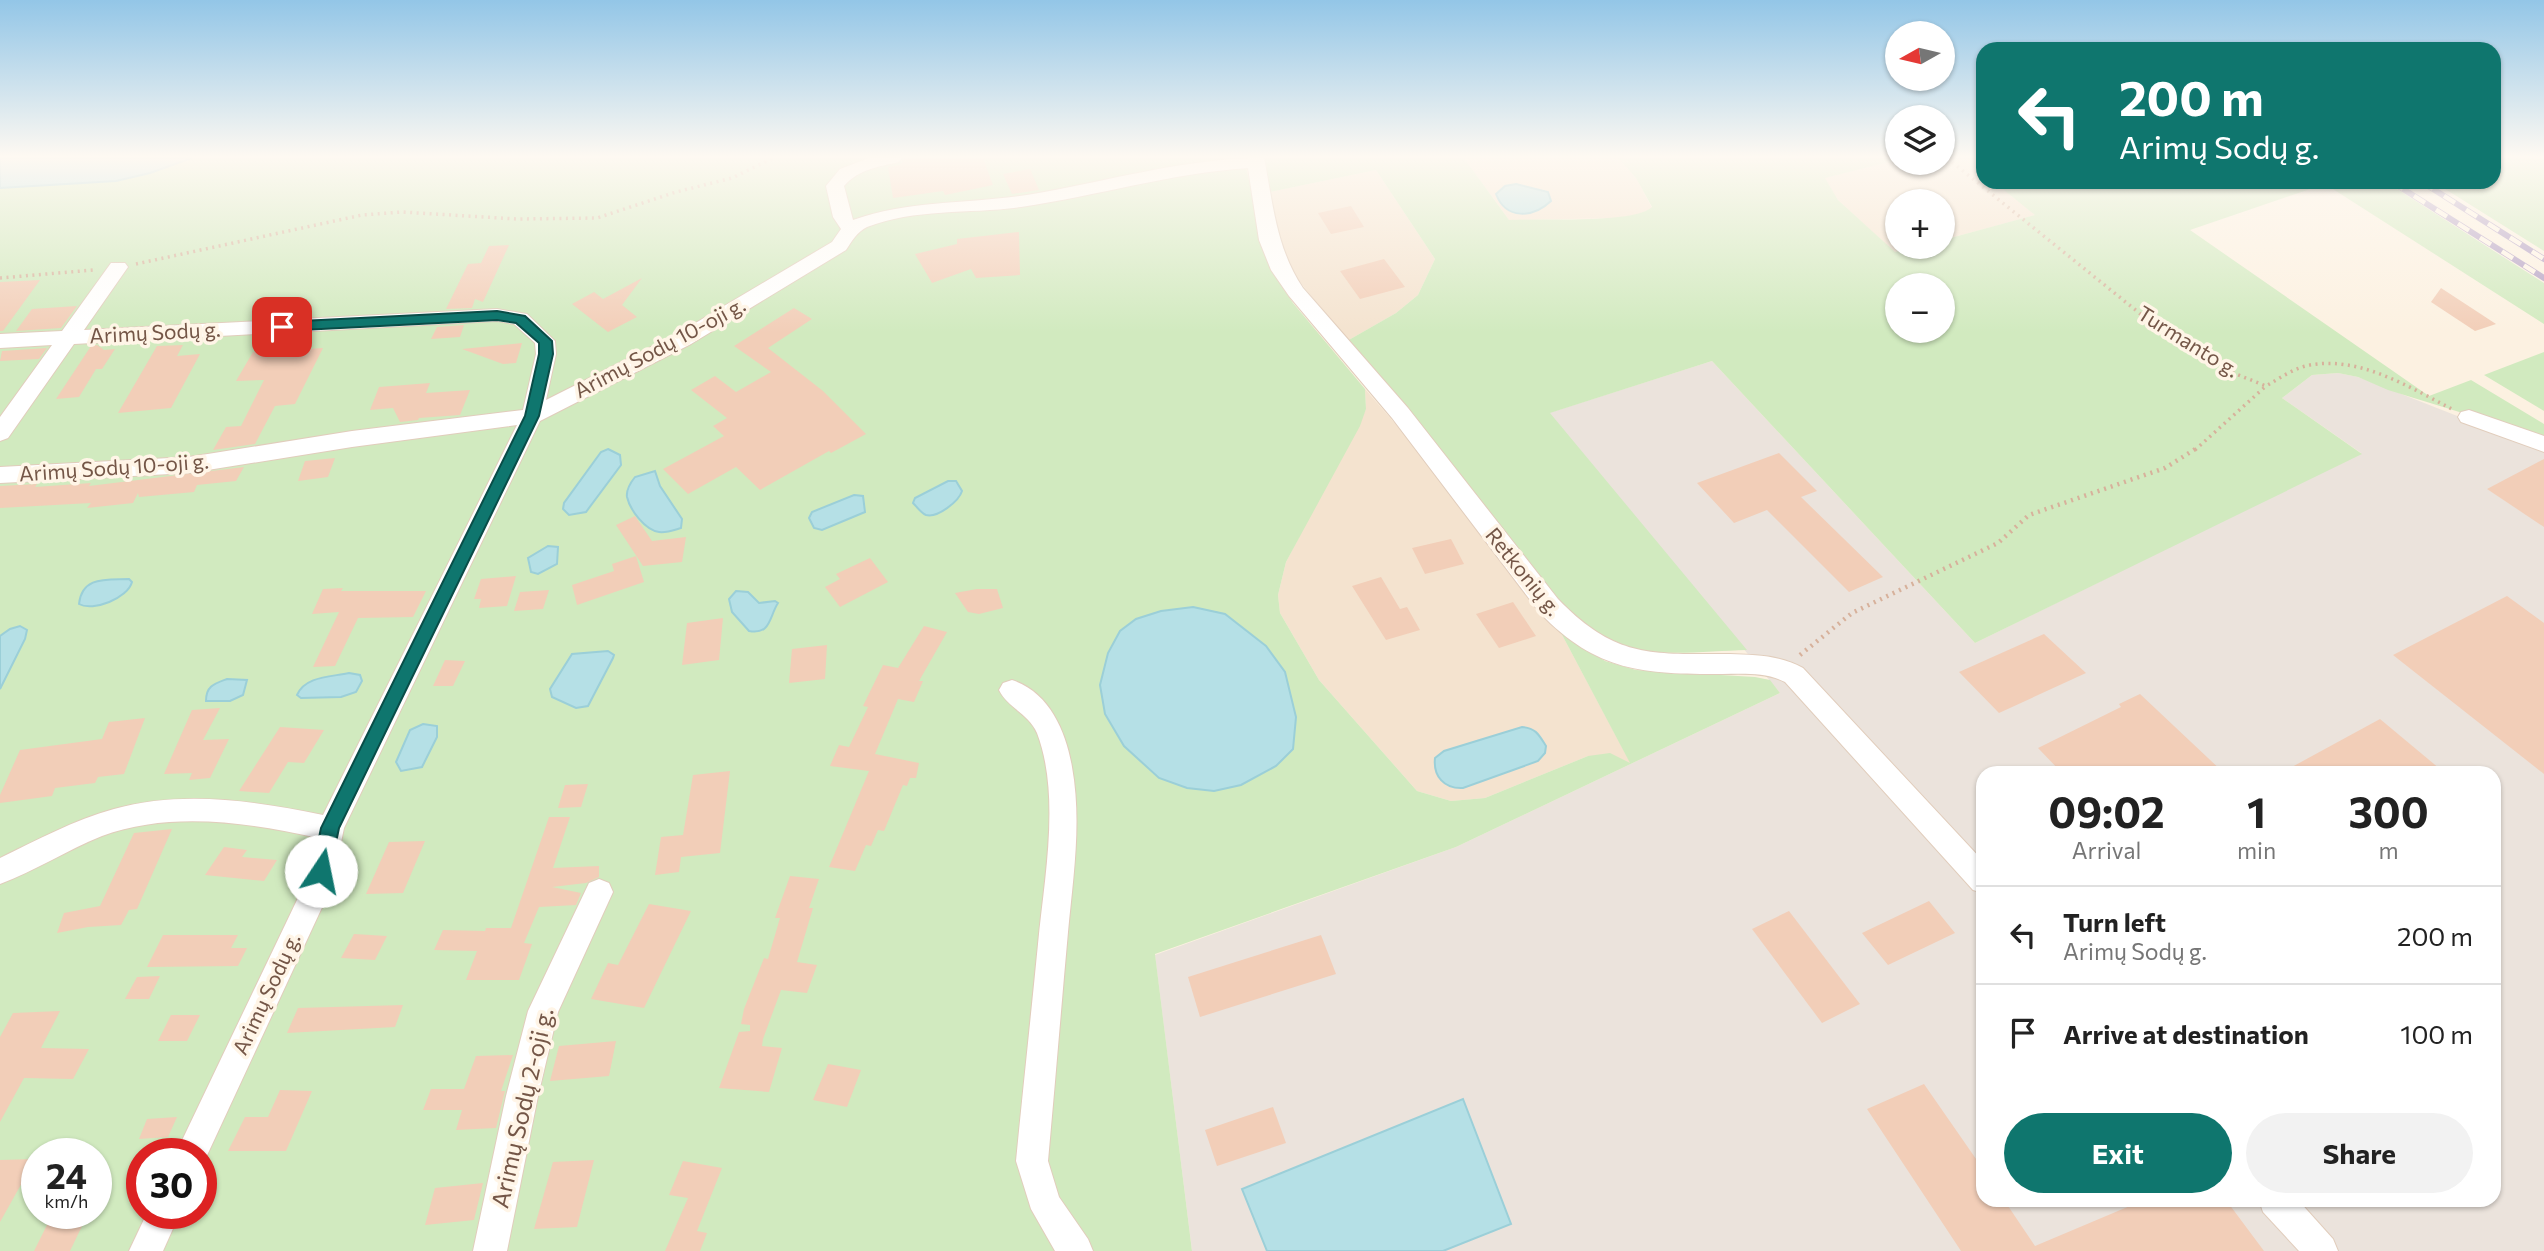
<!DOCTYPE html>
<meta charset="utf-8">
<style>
:root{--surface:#fff;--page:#f2f2f2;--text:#222;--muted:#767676;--line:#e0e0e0;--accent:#0f766e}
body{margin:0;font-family:Commissioner,sans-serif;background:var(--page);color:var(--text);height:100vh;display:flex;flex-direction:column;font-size:26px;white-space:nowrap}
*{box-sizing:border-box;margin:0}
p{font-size:23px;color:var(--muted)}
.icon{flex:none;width:38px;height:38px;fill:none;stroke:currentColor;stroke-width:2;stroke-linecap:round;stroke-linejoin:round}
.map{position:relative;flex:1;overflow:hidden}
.panel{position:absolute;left:1976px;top:766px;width:525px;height:441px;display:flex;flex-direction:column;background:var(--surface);border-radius:21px;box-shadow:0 2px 5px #0004}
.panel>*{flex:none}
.banner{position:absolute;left:1976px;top:42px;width:525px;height:147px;border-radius:21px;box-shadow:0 2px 5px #0004;background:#0f766e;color:#fff;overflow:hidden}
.needle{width:46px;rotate:262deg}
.tools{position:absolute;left:1885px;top:21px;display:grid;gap:14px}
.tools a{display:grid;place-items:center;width:70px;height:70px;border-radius:50%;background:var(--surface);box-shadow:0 2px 5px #0004;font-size:35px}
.speed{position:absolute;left:21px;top:1138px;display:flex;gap:14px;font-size:35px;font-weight:700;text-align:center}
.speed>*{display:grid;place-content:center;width:91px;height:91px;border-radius:50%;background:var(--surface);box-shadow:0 2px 5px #0004;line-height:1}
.speed small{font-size:18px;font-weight:400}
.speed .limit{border:10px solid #d22;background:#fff;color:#111}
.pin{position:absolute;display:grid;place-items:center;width:60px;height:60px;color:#fff;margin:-30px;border-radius:14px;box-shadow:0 4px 10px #0006}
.me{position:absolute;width:77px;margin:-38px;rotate:11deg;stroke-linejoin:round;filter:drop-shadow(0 0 5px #0008)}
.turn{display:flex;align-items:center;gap:24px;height:147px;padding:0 28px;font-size:32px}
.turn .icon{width:91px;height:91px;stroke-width:2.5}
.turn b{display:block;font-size:49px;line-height:60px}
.eta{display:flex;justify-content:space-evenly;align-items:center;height:119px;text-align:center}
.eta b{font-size:42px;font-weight:700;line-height:49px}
.button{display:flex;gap:14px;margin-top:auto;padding:14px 28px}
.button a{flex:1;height:80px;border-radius:42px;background:var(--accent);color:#fff;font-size:28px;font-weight:700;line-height:80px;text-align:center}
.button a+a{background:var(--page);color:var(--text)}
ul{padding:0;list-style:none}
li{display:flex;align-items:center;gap:21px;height:98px;padding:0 28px;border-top:2px solid var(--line)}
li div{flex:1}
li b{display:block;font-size:26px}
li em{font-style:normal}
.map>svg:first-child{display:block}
.residential{fill:#f4e3cf}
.industrial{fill:#ebe3dc;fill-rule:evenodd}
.green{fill:#d1eabf;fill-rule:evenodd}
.water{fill:#b5e0e6;stroke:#9bcfd8;stroke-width:2}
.building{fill:#f2ceb8}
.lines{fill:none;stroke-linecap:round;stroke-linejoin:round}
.minor-casing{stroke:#e1cdbc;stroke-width:2}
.path-far1{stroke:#d7b19b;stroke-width:3.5;stroke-dasharray:2 4.5;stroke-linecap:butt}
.path{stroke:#d7b19b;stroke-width:4.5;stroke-dasharray:2 5;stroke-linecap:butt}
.minor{fill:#fff;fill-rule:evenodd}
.rail-casing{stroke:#b3a0c5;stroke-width:6}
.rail{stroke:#fff5e7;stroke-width:4.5;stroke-dasharray:13;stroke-linecap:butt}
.route{fill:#0f766e;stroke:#0a4d48;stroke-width:2}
.labels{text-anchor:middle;stroke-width:7;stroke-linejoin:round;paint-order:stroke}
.street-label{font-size:21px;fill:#745647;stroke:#fff5e7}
.near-street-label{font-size:24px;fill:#745647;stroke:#fff5e7}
</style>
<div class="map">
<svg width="2544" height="1251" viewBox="0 0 2544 1251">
<rect width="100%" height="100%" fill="#fcf1e1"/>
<!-- residential -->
<g class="residential">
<path d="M1464,158H1618L1636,178L1652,208L1647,213L1626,218L1509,220Z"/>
<path d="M1943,158H1983V182H1994L2036,215L1943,240L1942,201H1897V247H1916L1895,253L1838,200L1824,178L1897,160V163H1942Z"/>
<path d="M1376,170L1435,259L1418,295L1396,313L1347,341L1296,277L1279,245L1270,192Z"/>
<path d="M1365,389L1419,451L1560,631L1631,764L1588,756L1485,798L1451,801L1417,791L1319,680L1280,613L1278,595L1286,562L1366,409Z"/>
</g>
<!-- industrial -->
<path class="industrial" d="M1712,361L1975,643L2361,453L2282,398L2312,375L2338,373L2358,377L2544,450V1251H1192L1155,955L1456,847L1780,693L1549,413ZM1983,774H2494V1200H1983Z"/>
<!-- green -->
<g class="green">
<path d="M192,158H1244L1255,207L1259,239L1277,279L1293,303L1365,389L1366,409L1360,426L1286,562L1278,595L1280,613L1319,680L1417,791L1451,801L1485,798L1588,756L1610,753L1630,763L1560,631L1605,661L1636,670L1755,677L1770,680L1780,693L1456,847L1155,954L1192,1251H0V188L116,181L150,173ZM1161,611L1187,788L1159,778L1124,746L1120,631L1136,619ZM37,1153H96V1213H37ZM142,1153H201V1213H142Z"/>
<path d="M1262,158H1464L1509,220C1538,218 1635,224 1652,207L1636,178L1618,158H1897V160L1825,178L1838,200L1895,252L1916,247H1942L1943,240L2035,215L1994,182H2386L2544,283V324L2325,184L2190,230L2429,396L2471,380L2544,424V438L2388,390L2358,377L2338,373L2312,375L2282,398L2362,454L1975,643L1712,361L1550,413L1747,650C1703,651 1637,660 1599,639C1588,633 1579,621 1570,613L1389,388L1347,341L1396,313L1418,295L1435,259L1376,170L1270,192ZM1897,285H1942V331H1897Z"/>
<path d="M2494,158L2544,159V251L2434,182H2494Z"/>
<path d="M2544,352V411L2484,375Z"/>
</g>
<!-- water -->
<g class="water">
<path d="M0,158H192L150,173L116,181L0,188Z"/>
<path d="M1516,184L1548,192L1551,201C1533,218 1506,220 1496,194L1505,186Z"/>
<path d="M608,449L620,455L621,465L586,512L569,515L563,509L564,503L601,452Z"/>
<path d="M655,471L660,486L682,519L681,528C674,530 667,533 659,532C645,530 630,510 627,497C626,490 631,482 635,477Z"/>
<path d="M948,481H956L962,491C959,501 938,518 926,515C921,513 917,507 913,503L915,498Z"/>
<path d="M854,495L863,496L865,512L822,530L814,528L809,518L812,512Z"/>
<path d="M548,546L558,547L557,564L538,574L531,572L528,558Z"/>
<path d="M129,579L132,582C128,598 93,612 79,604C82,576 106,580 129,579Z"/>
<path d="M736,591L748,592L759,603L775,601L778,603C769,617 771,635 749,631L732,612L729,599Z"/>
<path d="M1193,607L1225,614L1266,646L1285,672L1296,717L1293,749L1276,766L1241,785L1214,791L1187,788L1159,778L1124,746L1105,714L1100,685L1108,653L1120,631L1136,619L1161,611Z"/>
<path d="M20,626L27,630L25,639L0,689V636L10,629Z"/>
<path d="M608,651L614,655L613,658L588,706L576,708L552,697L550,689L572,654Z"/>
<path d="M349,673L360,675L362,681L356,692L341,697L301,698L297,695C305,676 331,677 349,673Z"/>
<path d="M227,679L247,680L243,695L230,701H206C206,686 214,684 227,679Z"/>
<path d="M423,724L437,726V737L422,767L401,771L396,762L410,730Z"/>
<path d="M1522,727C1536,728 1539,735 1546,746L1545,753L1538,761L1463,788C1444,789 1433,776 1435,758L1444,751Z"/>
<path d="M1463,1099L1511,1224L1443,1251H1267L1242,1189Z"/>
</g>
<!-- building -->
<g class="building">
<path d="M905,158H983L993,185L945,195L943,191L893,198L888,167L900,165Z"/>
<path d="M1030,169L1039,190L1012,194L1003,174Z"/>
<path d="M1351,206L1364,227L1331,234L1318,213Z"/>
<path d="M1019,232L1020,275L976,278L971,269L932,283L915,254L957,244V239Z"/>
<path d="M509,245L483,302L475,299L472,308L446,309L468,264L481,263L489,246Z"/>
<path d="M1384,259L1405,287L1360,299L1340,271Z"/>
<path d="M642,278L622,305L637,317L608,332L572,304L594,292L603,299Z"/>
<path d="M40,280L3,331H0V282Z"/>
<path d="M2441,288L2496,324L2475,331L2431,302Z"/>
<path d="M77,306L61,328L16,331L32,309Z"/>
<path d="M794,308L812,319L768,348L823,391L866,434L831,453L829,451L760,490L736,467L688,494L663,469L724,436L713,426L727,418L691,390L715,376L736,392L771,372L734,346Z"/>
<path d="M464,325L460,337L431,339L437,327Z"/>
<path d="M522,343L516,363L503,364L462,349Z"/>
<path d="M97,345L104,350L115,349L102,369H96L79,397L56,399L91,346Z"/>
<path d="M183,345L177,356L200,354L171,408L118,413L157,346Z"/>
<path d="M47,348L39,359L0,361L2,351Z"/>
<path d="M323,348L295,404L275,406L255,444L213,450L226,427L241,426L264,380L236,381L253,352Z"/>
<path d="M430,383L426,393L470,390L460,415L419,418L418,420L400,422L393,408L370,410L379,387Z"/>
<path d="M1779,453L1817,491L1801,497L1883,577L1849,592L1767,510L1734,523L1697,483Z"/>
<path d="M335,458L328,477L298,481L305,461Z"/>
<path d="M2544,459V527L2487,489Z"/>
<path d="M244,467L236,481L197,485L194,492L139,497L138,493L133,503L87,508L91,503L0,508V486L37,484L35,487L91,483L89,486Z"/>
<path d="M635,516L652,541L686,537L682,562L643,566L616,525Z"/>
<path d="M1451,539L1464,564L1425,574L1412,548Z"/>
<path d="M636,556L644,582L577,605L572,585L614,571L612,564Z"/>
<path d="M870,558L888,582L840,607L825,587L840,579L836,574Z"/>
<path d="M516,576L507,606L479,608L481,599H474L481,579Z"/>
<path d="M1381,577L1400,609L1407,607L1420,630L1386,640L1352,586Z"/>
<path d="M343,588L341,591H426L413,617L358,618L335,666L313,667L339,612L312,614L323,589Z"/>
<path d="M977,589H997L1003,608L979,614L968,612L955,593Z"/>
<path d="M549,590L543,609L514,611L520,592Z"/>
<path d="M2507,596L2544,623V774L2393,655Z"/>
<path d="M1513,602L1536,636L1499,648L1476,614Z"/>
<path d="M723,618L719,660L682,665L687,623Z"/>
<path d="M924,626L947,632L919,681H923L914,702L898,699L875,754L919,763L916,778H910L907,786L903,785L884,831L878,830L871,846L866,845L855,871L829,867L869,771L830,766L839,745L849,747L868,707L863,706L883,665L898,668Z"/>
<path d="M2044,634L2086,673L1999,713L1959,672Z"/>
<path d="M827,645L825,679L789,683L792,649Z"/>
<path d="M445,660L465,661L453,686H433Z"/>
<path d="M2140,694L2225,774H2063L2038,748L2121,707L2119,704Z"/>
<path d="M220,708L203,740L229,739L210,778L189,780L192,773L164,774L192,710Z"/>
<path d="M145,718L124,774L98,777L95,783L55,788L52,796L0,803V795L20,750L102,739L109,722Z"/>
<path d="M2380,719L2446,774H2279Z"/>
<path d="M280,727L324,730L304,763L288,762L269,793L239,791Z"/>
<path d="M730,771L720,853L681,857L679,872L655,875L661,837L683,835L693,775Z"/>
<path d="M588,784L581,807L558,808L565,785Z"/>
<path d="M549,817H570L553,868L599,866V877L586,883L552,887L581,893L576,905L539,907L524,943L532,944L519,980H466L477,951L434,950L443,930L485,931L486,928H511Z"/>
<path d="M172,829L137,909L129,910L121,925L88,927L57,933L64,913L100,906L134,833Z"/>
<path d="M425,841L403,893L366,894L389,842Z"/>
<path d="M224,847L247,850L242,857L277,860L264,881L205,875Z"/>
<path d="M790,876L819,879L809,908H813L797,962L817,965L807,993L781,990L763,1039L762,1046L782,1048L769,1092L719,1088L739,1032L750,1031V1025L741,1024L744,1009L764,958L768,959L780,918H775Z"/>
<path d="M1929,901L1955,933L1888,965L1862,933Z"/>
<path d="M649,904L691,911L644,1008L591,999L608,963L618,965Z"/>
<path d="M1789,911L1860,1004L1822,1023L1752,929Z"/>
<path d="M354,934L387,936L375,960L341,958Z"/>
<path d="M163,935H238L231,948H247L238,966L147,967Z"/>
<path d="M1321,935L1336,974L1200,1017L1188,977Z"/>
<path d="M160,976L149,999H125L137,977Z"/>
<path d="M403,1005L395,1027L287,1033L298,1008Z"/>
<path d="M60,1011L41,1048L89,1049L73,1079L24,1078L0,1122V1037L13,1013Z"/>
<path d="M171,1015H200L187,1041H158Z"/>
<path d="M616,1041L609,1076L550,1081L559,1046Z"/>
<path d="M513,1055L501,1091H505L496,1128L456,1130L462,1110H423L431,1089H464L476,1056Z"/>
<path d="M828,1064L861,1070L847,1107L813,1100Z"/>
<path d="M1924,1084L1983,1169V1200H2004L2035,1246L2144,1200H2203L2207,1206L2226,1200L2264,1251H1961L1867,1109Z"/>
<path d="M280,1090L312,1091L286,1151H228L245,1117H268Z"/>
<path d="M1273,1107L1286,1143L1217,1166L1205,1130Z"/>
<path d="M177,1117L168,1137L139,1139L147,1119Z"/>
<path d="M35,1159L23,1181L0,1222V1160Z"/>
<path d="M594,1160L577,1227L534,1229L553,1162Z"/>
<path d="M683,1161L722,1168L697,1231L707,1233L700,1251H665L688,1198L669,1195Z"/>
<path d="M483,1183L474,1220L425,1225L435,1188Z"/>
<path d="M83,1224L70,1251H34L47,1225Z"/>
</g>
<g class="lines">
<!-- minor casing -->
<g class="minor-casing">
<g id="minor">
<path d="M869,158H902L899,162C878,167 859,169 844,186L853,220C910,200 969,204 1027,195C1106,182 1183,158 1264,158C1273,203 1276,248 1303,288L1408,408L1558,599C1616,659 1652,654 1730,654C1756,655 1779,655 1803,668L1983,861V893L1973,890L1785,682C1766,672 1743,674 1722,674C1643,674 1597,672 1540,613L1392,418L1289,296L1271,270L1259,240L1248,168C1171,173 1097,196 1021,207C971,214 915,208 867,227C857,232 852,241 846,250L691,344L540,421L344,828L335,871L325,901L203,1164L201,1165V1153H176L297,900L314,837C246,822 169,811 102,836C67,850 35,871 0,884V858C37,840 74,820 114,809C183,790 254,801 323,815L517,425L352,447L189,473L0,483V467L189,457L352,431L523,410L536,354L535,343L514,324L497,321L74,344L8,438L0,441V417L52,345L0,348V334L62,331L111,263H125L128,267L84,330L497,309L527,314L555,341L556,354L546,400L677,334L832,242L841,229L833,217L826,186L840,169Z"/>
<path d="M2469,410L2544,436V452L2461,422L2458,417L2461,412Z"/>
<path d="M1012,680C1049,692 1066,731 1072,767C1082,822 1073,878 1068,932C1061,1009 1055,1085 1048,1161L1059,1197L1088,1239L1093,1251H1055L1031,1209L1016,1161C1023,1089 1031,1016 1038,944C1044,879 1061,796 1037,733C1029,714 1008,708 999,690L1003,683Z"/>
<path d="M599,879L609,883L613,892L558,1012L538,1096L507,1251H473L506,1096L528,1011L589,883Z"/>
<path d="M2259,1200H2298L2333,1239L2338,1251H2299L2263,1212Z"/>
<path d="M147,1213H180L163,1251H129Z"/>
</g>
</g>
<!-- path-far1 -->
<g class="path-far1">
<path d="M1947,158L2143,316L2221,368L2266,386C2280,378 2294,368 2310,365C2360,356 2409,387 2452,409"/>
<path d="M136,264L362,215L402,212L517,219L597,218L676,192L732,178L773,158"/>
<path d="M0,278L93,270"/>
<path d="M2195,450L2266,386"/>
</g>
<!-- path -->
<path class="path" d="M1800,655L1852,613L1998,543L2029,515L2165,468L2197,448"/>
<!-- minor -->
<use href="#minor" class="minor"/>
<!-- rail casing -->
<g class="rail-casing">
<g id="rail">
<path d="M2392,182L2544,278"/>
<path d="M2422,182L2544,259"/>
</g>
</g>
<!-- rail -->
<use href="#rail" class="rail"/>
</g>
<!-- sky -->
<linearGradient id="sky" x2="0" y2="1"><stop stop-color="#93c6e7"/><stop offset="0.47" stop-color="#fef9f2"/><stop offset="1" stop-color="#fef9f2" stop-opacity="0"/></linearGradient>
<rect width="2544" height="333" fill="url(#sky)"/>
<!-- route -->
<path class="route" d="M497,311L525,316L552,341L553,354L539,416L339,828L330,871L328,877L321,879L315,877L312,871L321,828L525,416L539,354V343L516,323L497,320L282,331L275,327L282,322Z"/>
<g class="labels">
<!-- street labels -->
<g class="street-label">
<text transform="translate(155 333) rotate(-3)" y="7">Arimų Sodų g.</text>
<text transform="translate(2188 342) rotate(32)" y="7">Turmanto g.</text>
<text transform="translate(660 348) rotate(-28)" y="7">Arimų Sodų 10-oji g.</text>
<text transform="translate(114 468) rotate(-4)" y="7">Arimų Sodų 10-oji g.</text>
<text transform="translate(1523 572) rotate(51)" y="7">Retkonių g.</text>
<text transform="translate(267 994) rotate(-65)" y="7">Arimų Sodų g.</text>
</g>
<!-- near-street labels -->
<g class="near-street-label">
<text transform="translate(523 1108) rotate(-77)" y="8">Arimų Sodų 2-oji g.</text>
</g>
</g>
</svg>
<div class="tools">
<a><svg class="needle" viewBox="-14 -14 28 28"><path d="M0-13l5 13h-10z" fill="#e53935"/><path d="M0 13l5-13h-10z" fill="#767676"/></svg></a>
<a><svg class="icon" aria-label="layers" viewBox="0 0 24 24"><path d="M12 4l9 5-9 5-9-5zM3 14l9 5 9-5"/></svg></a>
<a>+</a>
<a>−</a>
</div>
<div class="speed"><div>24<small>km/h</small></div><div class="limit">30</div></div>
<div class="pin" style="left:282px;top:327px;background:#d93025"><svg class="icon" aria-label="arrive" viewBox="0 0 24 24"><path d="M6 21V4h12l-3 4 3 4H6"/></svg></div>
<svg class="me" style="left:321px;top:871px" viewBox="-20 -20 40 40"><circle r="19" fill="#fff"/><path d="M0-13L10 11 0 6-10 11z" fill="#0f766e"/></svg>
<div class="banner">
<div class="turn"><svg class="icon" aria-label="left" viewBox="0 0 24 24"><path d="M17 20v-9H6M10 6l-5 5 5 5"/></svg><div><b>200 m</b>Arimų Sodų g.</div></div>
</div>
<section class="panel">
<div class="eta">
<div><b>09:02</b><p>Arrival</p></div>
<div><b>1</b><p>min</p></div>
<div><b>300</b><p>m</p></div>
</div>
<ul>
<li><svg class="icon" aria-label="left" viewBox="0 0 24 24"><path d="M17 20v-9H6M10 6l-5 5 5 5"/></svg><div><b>Turn left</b><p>Arimų Sodų g.</p></div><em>200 m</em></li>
<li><svg class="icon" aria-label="arrive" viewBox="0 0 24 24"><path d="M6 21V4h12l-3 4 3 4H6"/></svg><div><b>Arrive at destination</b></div><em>100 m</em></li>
</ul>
<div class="button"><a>Exit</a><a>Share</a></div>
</section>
</div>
